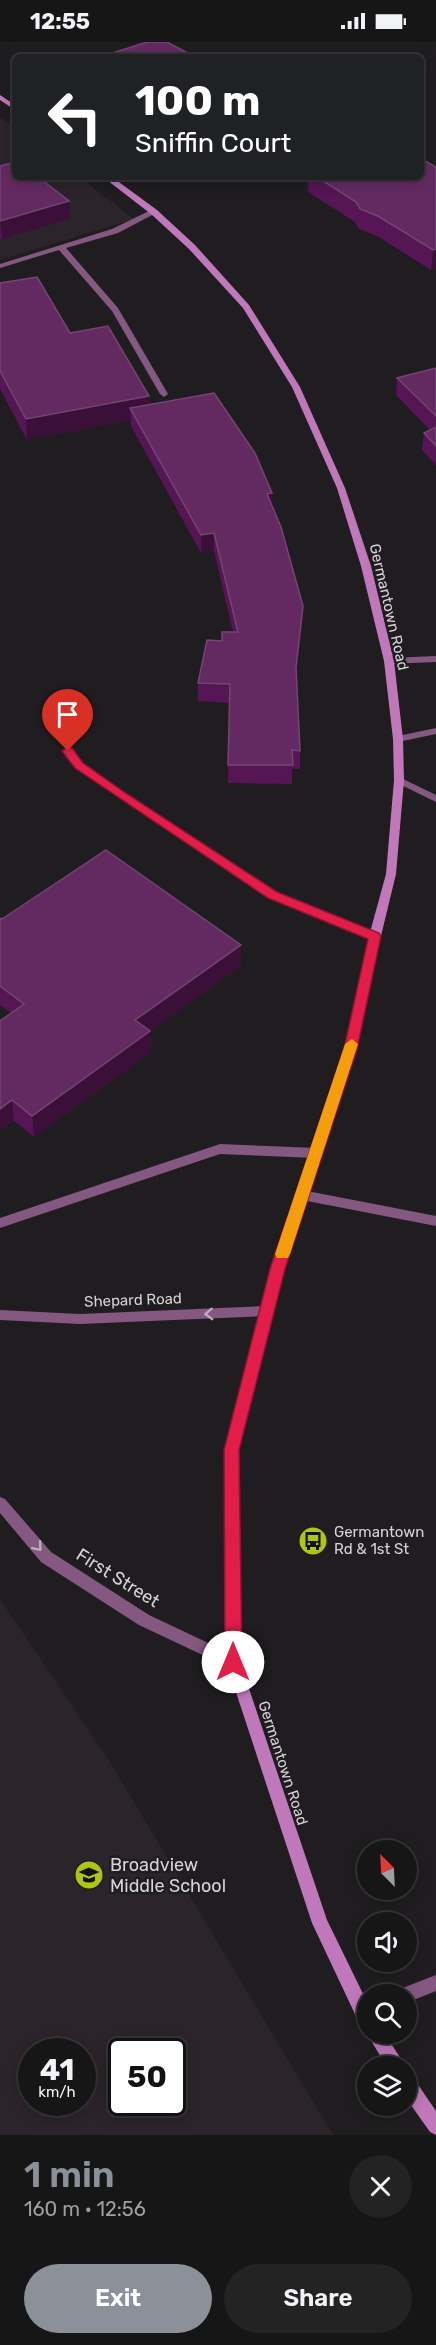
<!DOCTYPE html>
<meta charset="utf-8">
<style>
:root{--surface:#171617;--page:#242324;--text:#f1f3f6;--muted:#9e9fa1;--line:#363536;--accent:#8c9099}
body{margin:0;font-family:Rubik,sans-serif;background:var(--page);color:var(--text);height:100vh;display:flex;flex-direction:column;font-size:22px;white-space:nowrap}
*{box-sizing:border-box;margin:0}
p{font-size:20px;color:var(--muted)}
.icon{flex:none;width:33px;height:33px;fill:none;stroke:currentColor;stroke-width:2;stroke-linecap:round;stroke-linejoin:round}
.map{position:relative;height:2093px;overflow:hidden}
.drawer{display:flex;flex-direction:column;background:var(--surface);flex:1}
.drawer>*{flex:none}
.banner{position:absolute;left:12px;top:12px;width:412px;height:126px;border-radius:9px;box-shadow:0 3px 15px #0003,0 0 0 2px var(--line);background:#202124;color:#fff;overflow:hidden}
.needle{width:39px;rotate:336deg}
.controls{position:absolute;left:357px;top:1798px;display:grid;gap:12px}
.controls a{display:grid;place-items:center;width:60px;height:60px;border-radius:50%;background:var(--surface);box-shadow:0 3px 15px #0003,0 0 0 2px var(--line);font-size:30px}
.speed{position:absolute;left:18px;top:1996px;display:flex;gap:12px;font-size:30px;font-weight:700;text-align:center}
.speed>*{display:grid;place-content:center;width:78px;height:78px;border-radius:50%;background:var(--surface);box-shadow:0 3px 15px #0003,0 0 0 2px var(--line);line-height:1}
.speed small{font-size:15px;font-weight:400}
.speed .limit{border:3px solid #111;border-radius:9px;background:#fff;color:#111}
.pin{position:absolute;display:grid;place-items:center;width:51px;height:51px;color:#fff;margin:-62px -26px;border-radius:50% 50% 50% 0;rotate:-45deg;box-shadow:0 0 6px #0007}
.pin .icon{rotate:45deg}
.me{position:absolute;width:66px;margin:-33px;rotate:0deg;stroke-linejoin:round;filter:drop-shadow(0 0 4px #0008)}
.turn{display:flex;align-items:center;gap:21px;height:126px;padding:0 24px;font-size:27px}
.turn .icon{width:78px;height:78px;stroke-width:2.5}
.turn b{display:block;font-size:42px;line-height:51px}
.round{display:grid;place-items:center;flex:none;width:63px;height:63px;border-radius:32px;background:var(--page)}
.head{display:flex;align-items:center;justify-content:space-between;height:102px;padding:0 24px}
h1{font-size:36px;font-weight:600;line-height:45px;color:var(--accent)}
.action{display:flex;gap:12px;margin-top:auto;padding:12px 24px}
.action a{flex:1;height:69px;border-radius:36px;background:var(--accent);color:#fff;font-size:24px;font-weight:600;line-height:69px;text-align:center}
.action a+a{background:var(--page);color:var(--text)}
.status{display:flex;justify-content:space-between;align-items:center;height:42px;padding:0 30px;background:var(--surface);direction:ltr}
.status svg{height:16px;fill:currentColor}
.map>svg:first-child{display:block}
.built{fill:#2b242a;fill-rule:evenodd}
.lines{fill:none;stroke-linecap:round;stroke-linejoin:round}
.service{fill:#845881;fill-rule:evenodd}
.minor{fill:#845881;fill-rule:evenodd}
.secondary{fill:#c078bb;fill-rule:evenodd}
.wall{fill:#561555}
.shaded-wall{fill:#3a1039}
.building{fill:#632a62;stroke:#754474;stroke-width:1.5}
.oneway{stroke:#bdaebc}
.route{fill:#e11d48;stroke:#92132f;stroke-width:1.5}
.slow{fill:#f59e0b}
.labels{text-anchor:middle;stroke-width:5;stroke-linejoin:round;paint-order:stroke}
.street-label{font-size:15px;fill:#d5d3d5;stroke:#1f1d1f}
.poi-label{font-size:15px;fill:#d5d3d5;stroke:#1f1d1f;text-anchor:start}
.near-street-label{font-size:18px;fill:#d5d3d5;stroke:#1f1d1f}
.near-poi-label{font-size:18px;fill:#d5d3d5;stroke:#1f1d1f;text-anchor:start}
</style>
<div class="status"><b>12:55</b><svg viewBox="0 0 49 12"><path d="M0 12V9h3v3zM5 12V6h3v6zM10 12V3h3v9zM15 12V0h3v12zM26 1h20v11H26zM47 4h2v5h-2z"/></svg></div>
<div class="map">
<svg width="436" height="2093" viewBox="0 0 436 2093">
<rect width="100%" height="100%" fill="#1f1d1f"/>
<!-- built -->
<g class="built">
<path d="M0,75L15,86V135H79L134,177L0,218Z"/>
<path d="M0,1557L110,1720L333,2093H0ZM32,2010H82V2061H32ZM122,2010H172V2061H122Z"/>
</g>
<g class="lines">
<!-- service -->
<g class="service">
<path d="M151,168L158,170L118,191L66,206L118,266L168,352L164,355L160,352L112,269L59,208L0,226V222L112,187Z"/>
<path d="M436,614V620L389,622L384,619L389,616Z"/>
<path d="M436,686V692L398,700L393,697L398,694Z"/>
<path d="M220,1102L316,1106L320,1108L322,1111L320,1114L316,1116L220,1112L0,1186V1176Z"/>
<path d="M302,1148L436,1174V1184L302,1158L298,1157L296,1153L298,1149Z"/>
<path d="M436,1933V1949L406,1961V1953H398L400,1947Z"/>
</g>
<!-- minor -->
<g class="minor">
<path d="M68,706L72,707L83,722L124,751L277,850L379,891L381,894L379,897H371L269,856L75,726L63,709Z"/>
<path d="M399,735L436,753V760L395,740L394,738L395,736Z"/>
<path d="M267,1264L272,1265L274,1269L272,1273L267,1274L80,1282L0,1278V1268L80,1272Z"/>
<path d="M0,1455L5,1457L51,1510L149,1573L238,1615L240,1620L238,1625L233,1627L228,1625L139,1583L41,1520L0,1471Z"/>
</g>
<!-- secondary -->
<g class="secondary">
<path d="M0,53L15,63V68L0,58Z"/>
<path d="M103,135H112L157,168L195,203L249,263L300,345L345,446L371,524L394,619L403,697L404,738L396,832L381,894L357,1007L283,1227L239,1408L240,1620L327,1878L368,1962V1989L362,1987L312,1881L226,1620L225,1408L271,1227L345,1007L369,894L386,832L394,738L393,697L384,619L361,524L337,446L292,345L243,266L189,207L151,172Z"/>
<path d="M368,1990V1992H385L406,2025H387L367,1992Z"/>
<path d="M406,2032L412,2034L436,2069V2093L430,2090L406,2056Z"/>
</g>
</g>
<!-- wall -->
<g class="wall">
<path d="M0,124L70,177L2,197L0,196Z"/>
<path d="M436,125V227L431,228L377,194L359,187L355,180L308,150L309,135H422Z"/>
<path d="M0,241L70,291L149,354L150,363L272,463L303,564L302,583L296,634L300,709V727H292V742L228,741L229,661L198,659V641L222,599L233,590L214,509L201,511L131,384V378L27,398L0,347Z"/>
<path d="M436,326V423L422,408L424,391L430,388L396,353L397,336Z"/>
<path d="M0,876L2,877L241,924L150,989L151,1010L34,1095L14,1079L0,1089V979L11,971L0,963Z"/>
</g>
<!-- shaded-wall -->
<g class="shaded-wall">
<path d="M69,159L70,177L2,197L0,179Z"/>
<path d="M436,207V227L431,228L433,208Z"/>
<path d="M149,354L150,375L130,366L131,378L27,398L26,377Z"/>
<path d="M272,451V469L267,452Z"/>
<path d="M214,491V509L201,511V493Z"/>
<path d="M303,564L302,583L295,644L296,625Z"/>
<path d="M241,903V924L136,999L135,978Z"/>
<path d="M150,989L151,1010L34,1095L32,1074Z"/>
<path d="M12,1058L14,1079L0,1089V1067Z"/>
</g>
<!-- building -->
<g class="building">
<path d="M147,0H167L195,15H100Z"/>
<path d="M422,117L436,125V207L433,208L378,174L360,167L356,160L317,135H422Z"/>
<path d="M15,120V135H38L69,159L0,179V124Z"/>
<path d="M37,235L70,291L108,284L149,354L26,377L0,329V241Z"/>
<path d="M436,326V374L397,336Z"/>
<path d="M214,351L255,411L272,451L267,452L281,485L303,564L296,625L300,709L292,708L293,723H228L230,642L198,641L207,598L222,599V590H238L214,491L201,493L130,366Z"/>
<path d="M436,385V404L424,391Z"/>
<path d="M106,808L241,903L135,978L150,989L32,1074L12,1058L0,1067V979L24,962L0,944V876L2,877Z"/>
</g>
<!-- one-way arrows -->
<defs><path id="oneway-chevron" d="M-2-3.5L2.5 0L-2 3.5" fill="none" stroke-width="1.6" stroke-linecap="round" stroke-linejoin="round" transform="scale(1.5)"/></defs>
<g class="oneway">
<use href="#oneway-chevron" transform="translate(209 1272) rotate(178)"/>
<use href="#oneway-chevron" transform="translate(38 1505) rotate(49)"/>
</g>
<!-- route -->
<path class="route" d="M68,705L72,706L83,721L124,750L277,850L379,891L381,894L357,1007L285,1227L239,1408L242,1620L239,1625L233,1628L227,1625L225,1620L224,1408L270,1227L344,1007L368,897L268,856L75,726L62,709Z"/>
<!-- slow -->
<path class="slow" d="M352,997L358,1002L290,1212L288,1216H277L275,1212L345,1002Z"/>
<!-- icons -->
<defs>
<g id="bus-disc" transform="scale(1.5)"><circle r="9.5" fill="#acc613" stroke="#1f1d1f"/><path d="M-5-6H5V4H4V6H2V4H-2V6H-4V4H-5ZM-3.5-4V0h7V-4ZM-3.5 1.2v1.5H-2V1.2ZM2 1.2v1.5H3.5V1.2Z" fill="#111"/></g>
<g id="school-disc" transform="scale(1.5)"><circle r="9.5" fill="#acc613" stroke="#1f1d1f"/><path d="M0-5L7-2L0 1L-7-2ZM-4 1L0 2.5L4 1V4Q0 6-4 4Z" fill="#111"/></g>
</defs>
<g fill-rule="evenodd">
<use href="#bus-disc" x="313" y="1499"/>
<use href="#school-disc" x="89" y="1833"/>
</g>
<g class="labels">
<!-- street labels -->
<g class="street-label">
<text transform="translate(389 565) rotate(77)" y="5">Germantown Road</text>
<text transform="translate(133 1258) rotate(-2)" y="5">Shepard Road</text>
<text transform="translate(283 1721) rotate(72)" y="5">Germantown Road</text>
</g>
<!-- poi labels -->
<g class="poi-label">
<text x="334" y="1495">Germantown<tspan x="334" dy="17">Rd &amp; 1st St</tspan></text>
</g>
<!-- near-street labels -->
<g class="near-street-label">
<text transform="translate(118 1536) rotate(32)" y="6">First Street</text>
</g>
<!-- near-poi labels -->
<g class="near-poi-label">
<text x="110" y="1829">Broadview<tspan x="110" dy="21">Middle School</tspan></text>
</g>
</g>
</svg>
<div class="controls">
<a><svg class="needle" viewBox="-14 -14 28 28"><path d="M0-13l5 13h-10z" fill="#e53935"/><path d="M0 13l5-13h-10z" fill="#9e9fa1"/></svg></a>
<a><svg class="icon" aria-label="sound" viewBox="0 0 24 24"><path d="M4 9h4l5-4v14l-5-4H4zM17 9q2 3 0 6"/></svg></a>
<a><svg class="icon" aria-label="search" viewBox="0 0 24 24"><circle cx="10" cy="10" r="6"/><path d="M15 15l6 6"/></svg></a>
<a><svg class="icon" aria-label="layers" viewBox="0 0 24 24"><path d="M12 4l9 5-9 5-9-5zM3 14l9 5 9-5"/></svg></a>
</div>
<div class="speed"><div>41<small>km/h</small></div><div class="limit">50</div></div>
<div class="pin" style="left:68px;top:709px;background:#d93025"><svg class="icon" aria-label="arrive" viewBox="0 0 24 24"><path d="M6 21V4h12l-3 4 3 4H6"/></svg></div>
<svg class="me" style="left:233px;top:1620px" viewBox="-20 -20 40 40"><circle r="19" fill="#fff"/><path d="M0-13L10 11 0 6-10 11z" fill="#e11d48"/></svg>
<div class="banner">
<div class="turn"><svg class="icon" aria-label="left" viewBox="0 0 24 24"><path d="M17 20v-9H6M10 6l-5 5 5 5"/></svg><div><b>100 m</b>Sniffin Court</div></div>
</div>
</div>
<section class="drawer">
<div class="head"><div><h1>1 min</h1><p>160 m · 12:56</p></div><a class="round"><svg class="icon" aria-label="close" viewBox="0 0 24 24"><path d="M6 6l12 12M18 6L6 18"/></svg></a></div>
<div class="action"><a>Exit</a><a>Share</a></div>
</section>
